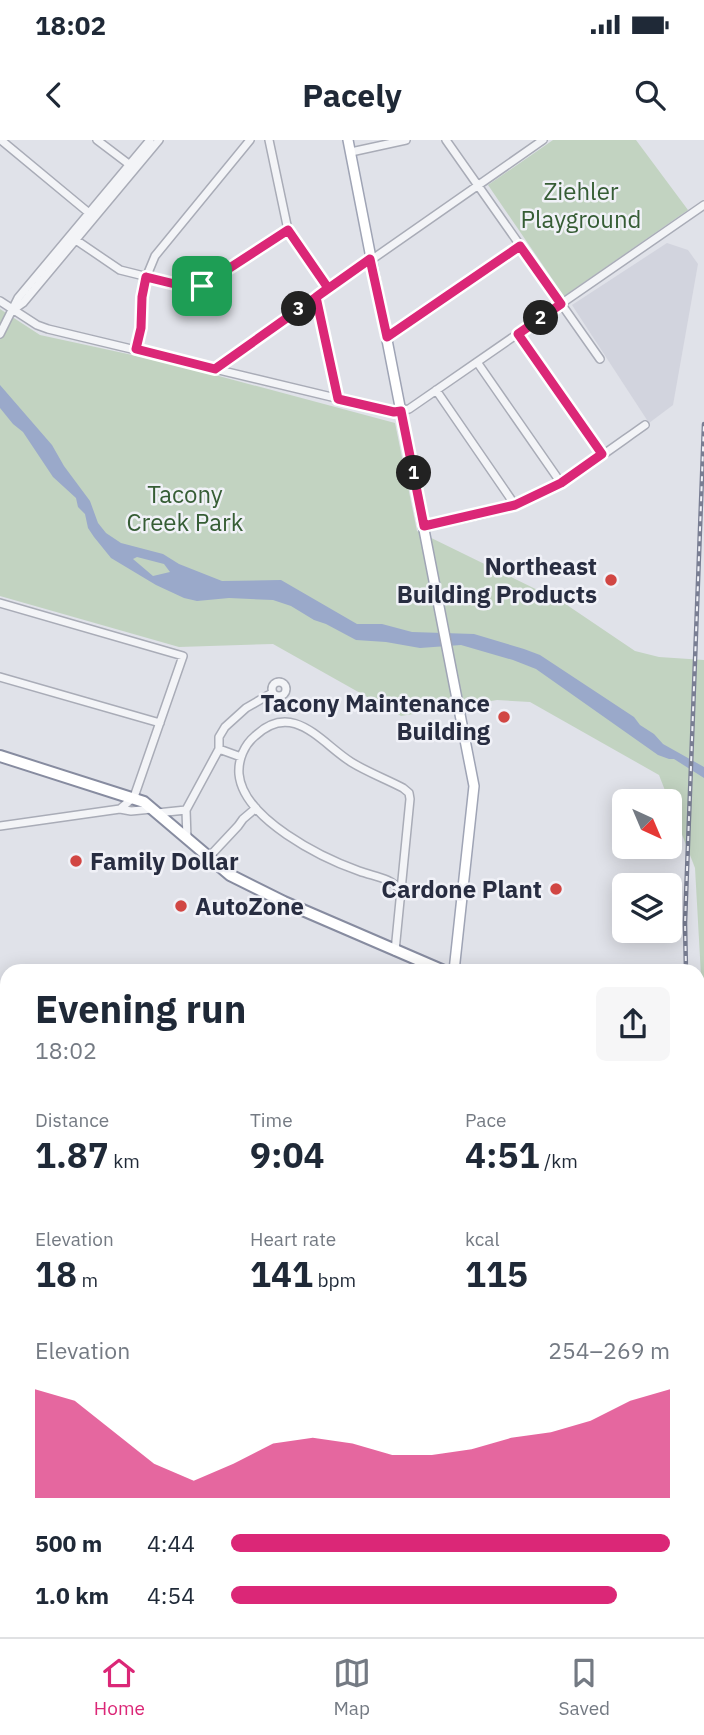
<!DOCTYPE html>
<meta charset="utf-8">
<style>
:root{--surface:#fff;--page:#f6f6f7;--text:#1f2937;--muted:#747a83;--line:#e0e1e3;--accent:#db2777}
body{margin:0;font-family:"IBM Plex Sans",sans-serif;background:var(--page);color:var(--text);height:100vh;display:flex;flex-direction:column;font-size:26px;white-space:nowrap}
*{box-sizing:border-box;margin:0}
p{font-size:23px;color:var(--muted)}
.icon{flex:none;width:38px;height:38px;fill:none;stroke:currentColor;stroke-width:2;stroke-linecap:round;stroke-linejoin:round}
.map{position:relative;flex:1;overflow:hidden}
.panel{position:absolute;left:0px;top:824px;width:705px;height:674px;display:flex;flex-direction:column;background:var(--surface);border-radius:21px 21px 0 0;box-shadow:0 4px 18px #0003}
.panel>*{flex:none}
.needle{width:46px;rotate:136deg}
.buttons{position:absolute;left:612px;top:649px;display:grid;gap:14px}
.buttons a{display:grid;place-items:center;width:70px;height:70px;border-radius:10px;background:var(--surface);box-shadow:0 4px 18px #0003;font-size:35px}
.pin{position:absolute;display:grid;place-items:center;width:60px;height:60px;color:#fff;margin:-30px;border-radius:14px;box-shadow:0 4px 10px #0006}
.km{position:absolute;width:35px;height:35px;margin:-18px;border-radius:50%;background:#222;color:#fff;font-size:19px;line-height:35px;text-align:center}
.round{display:grid;place-items:center;flex:none;width:74px;height:74px;border-radius:10px;background:var(--page)}
.summary{display:flex;align-items:center;justify-content:space-between;height:119px;padding:0 35px}
h1{font-size:38px;font-weight:700;line-height:52px}
.figures{display:grid;grid-template-columns:repeat(3,1fr);gap:10px;height:119px;padding:7px 35px}
.figures div{display:grid;align-content:center}
.figures b{font-size:35px;font-weight:700}
.figures small{font-size:19px;font-weight:400}
.figures p{font-size:19px}
.chart{height:196px;padding:14px 35px}
.chart p{display:flex;justify-content:space-between}
.chart svg{width:100%;height:126px;margin-top:7px;fill:var(--accent);opacity:.7}
ul{padding:0 35px;list-style:none;font-size:23px}
li{display:grid;grid-template-columns:112px 84px 1fr;align-items:center;height:52px}
li i{height:18px;border-radius:9px;background:var(--accent)}
.status{display:flex;justify-content:space-between;align-items:center;height:49px;padding:0 35px;background:var(--surface);direction:ltr}
.status svg{height:19px;fill:currentColor}
header{display:flex;justify-content:space-between;align-items:center;height:91px;padding:0 35px;background:var(--surface);font-size:32px;font-weight:700}
.dock{display:flex;justify-content:space-around;align-items:center;height:98px;border-top:2px solid var(--line);background:var(--surface);font-size:19px;color:var(--muted)}
.dock a{display:grid;justify-items:center;gap:4px}
.dock .active{color:var(--accent)}
.map>svg:first-child{display:block}
.built{fill:#d2d4de}
.green{fill:#c2d3c1}
.water{fill:#9aa9ca;fill-rule:evenodd}
.lines{fill:none;stroke-linecap:round;stroke-linejoin:round}
.minor-casing{stroke:#a9acb7;stroke-width:10}
.major-casing{stroke:#9fa4b5;stroke-width:12}
.highway-casing{stroke:#878ca0;stroke-width:14}
.minor{stroke:#f3f4f7;stroke-width:7}
.major{stroke:#fff;stroke-width:9}
.highway{stroke:#fff;stroke-width:10}
.rail-casing{stroke:#797e93;stroke-width:4.5}
.rail{stroke:#f0f1f7;stroke-width:2;stroke-dasharray:5;stroke-linecap:butt}
.route-casing{stroke:#fff;stroke-width:14}
.route{stroke:#db2777;stroke-width:9}
.poi-dot{fill:#d14643;stroke:#f0f1f7;stroke-width:2.5}
.labels{text-anchor:middle;dominant-baseline:central;stroke-width:5;stroke-linejoin:round;paint-order:stroke}
.park-label{font-size:24px;fill:#365d35;stroke:#f0f1f7}
.poi-label{font-size:24px;font-weight:bold;fill:#282d41;stroke:#f0f1f7;text-anchor:end}
</style>
<div class="status"><b>18:02</b><svg viewBox="0 0 49 12"><path d="M0 12V9h3v3zM5 12V6h3v6zM10 12V3h3v9zM15 12V0h3v12zM26 1h20v11H26zM47 4h2v5h-2z"/></svg></div>
<header><svg class="icon" aria-label="back" viewBox="0 0 24 24"><path d="M15 5l-7 7 7 7"/></svg>Pacely<svg class="icon" aria-label="search" viewBox="0 0 24 24"><circle cx="10" cy="10" r="6"/><path d="M15 15l6 6"/></svg></header>
<div class="map">
<svg width="704" height="1497" viewBox="0 0 704 1497">
<rect width="100%" height="100%" fill="#e0e2e9"/>
<path class="built" d="M667,103L688,110L698,124L673,265L649,283L572,165Z"/>
<path class="green" d="M553,0H636L688,70L564,156L488,45Z
M0,169L40,195L174,224L395,283L417,391L564,463L635,511L659,517L704,520V889L695,728L659,635L530,562L497,560L401,576L273,504L179,507L0,456Z"/>
<path class="water" d="M0,245L52,305L64,326L90,361L98,383L106,393L121,403L163,414L179,424L222,441L281,440L357,484H382L412,492L474,494L524,509L540,515L634,577L640,585L654,594L663,604L704,627V638L674,619H669L658,615L536,529L513,520L461,505L420,508L386,502L356,500L326,484L314,480L291,466L273,460L229,458L197,461L184,458L156,445L111,418L94,397L88,388L85,374L78,367L76,358L53,337L23,292L13,284L0,268ZM137,417L164,424L170,432L153,436L133,419Z"/>
<g class="lines">
<defs>
<path id="minor" d="M1,0L89,73
M97,0L130,25
M269,0L288,90L328,148
M446,0L600,219
M351,12L406,0
M70,96L120,130L192,148L212,142L288,90
M316,157L338,259
M0,161L37,185L48,189L394,272L409,269L704,65
M13,170L23,163L159,0
M0,194L18,158L150,0
M518,194L602,314
M387,196L520,106
M136,209L141,188L143,145L155,116L250,0
M477,222L561,343
M215,229L543,0
M436,250L515,365
M424,386C455,380 489,375 518,364C564,345 605,313 645,285
M0,463L183,516L134,657L120,669L0,686
M0,537L160,583
M272 549a7 7 0 1 1 14 0a7 7 0 1 1-14 0Z
M219,609L241,617
M120,669L131,671L152,669
M186,670L219,609V597L225,587L246,568L272,553
M157,673L186,670L187,699
M208,718L238,686L243,679L256,668
M395,811L410,659L409,653L403,648C386,639 367,632 351,622C321,603 293,560 255,596C244,605 238,620 239,634C243,679 322,718 359,731C375,737 390,737 401,751
M704,1005V1012
M698,1114L704,1113
M0,1134H7
M0,1195L7,1194
M698,1195L704,1194
M0,1240L7,1239
M0,1288L7,1287
M698,1336L704,1335
M0,1337L7,1336
M0,1384L7,1383
M0,1436L7,1435
M0,1487L7,1486
M698,1488L704,1487
M610,1491L611,1497
M685,1491L686,1497
M113,1497V1491
M243,1497L286,1491
M620,1497L671,1491"/>
<path id="major" d="M348,0L474,646L454,831
M392,1497L393,1491"/>
<path id="highway" d="M0,616L144,662L230,735L284,762L444,831
M702,891H704"/>
</defs>
<use href="#minor" class="minor-casing"/>
<use href="#major" class="major-casing"/>
<use href="#highway" class="highway-casing"/>
<use href="#minor" class="minor"/>
<use href="#major" class="major"/>
<use href="#highway" class="highway"/>
<defs>
<path id="rail" d="M686,831L685,783L704,284
M698,887L704,920
M698,928L704,956"/>
</defs>
<use href="#rail" class="rail-casing"/>
<use href="#rail" class="rail"/>
</g>
<g class="lines">
<defs>
<path id="route" d="M202,146L288,90L328,148L316,157L338,259L394,272L401,271L424,386L515,365L561,343L602,314L518,194L561,164L520,106L387,197L370,119L215,229L136,209L141,188L142,157L146,137L183,146H202"/>
</defs>
<use href="#route" class="route-casing"/>
<use href="#route" class="route"/>
</g>
<g class="poi-dot">
<circle cx="611" cy="440" r="7"/>
<circle cx="504" cy="577" r="7"/>
<circle cx="76" cy="721" r="7"/>
<circle cx="556" cy="749" r="7"/>
<circle cx="181" cy="766" r="7"/>
</g>
<g class="labels">
<g class="park-label">
<text x="581" y="51">Ziehler<tspan x="581" dy="28">Playground</tspan></text>
<text x="185" y="354">Tacony<tspan x="185" dy="28">Creek Park</tspan></text>
</g>
<g class="poi-label">
<text x="597" y="426">Northeast<tspan x="597" dy="28">Building Products</tspan></text>
<text x="490" y="563">Tacony Maintenance<tspan x="490" dy="28">Building</tspan></text>
<text x="90" y="721" text-anchor="start">Family Dollar</text>
<text x="542" y="749">Cardone Plant</text>
<text x="195" y="766" text-anchor="start">AutoZone</text>
</g>
</g>
</svg>
<div class="buttons">
<a><svg class="needle" viewBox="-14 -14 28 28"><path d="M0-13l5 13h-10z" fill="#e53935"/><path d="M0 13l5-13h-10z" fill="#747a83"/></svg></a>
<a><svg class="icon" aria-label="layers" viewBox="0 0 24 24"><path d="M12 4l9 5-9 5-9-5zM3 14l9 5 9-5"/></svg></a>
</div>
<div class="pin" style="left:202px;top:146px;background:#1e9e55"><svg class="icon" aria-label="arrive" viewBox="0 0 24 24"><path d="M6 21V4h12l-3 4 3 4H6"/></svg></div>
<b class="km" style="left:414px;top:333px">1</b>
<b class="km" style="left:541px;top:178px">2</b>
<b class="km" style="left:299px;top:169px">3</b>
<section class="panel">
<div class="summary"><div><h1>Evening run</h1><p>18:02</p></div><a class="round"><svg class="icon" aria-label="share" viewBox="0 0 24 24"><path d="M12 15V3M7 8l5-5 5 5M5 13v7h14v-7"/></svg></a></div>
<div class="figures">
<div><p>Distance</p><b>1.87<small> km</small></b></div>
<div><p>Time</p><b>9:04</b></div>
<div><p>Pace</p><b>4:51<small> /km</small></b></div>
</div>
<div class="figures">
<div><p>Elevation</p><b>18<small> m</small></b></div>
<div><p>Heart rate</p><b>141<small> bpm</small></b></div>
<div><p>kcal</p><b>115</b></div>
</div>
<div class="chart"><p><span>Elevation</span>254–269 m</p>
<svg viewBox="0 0 160 44" preserveAspectRatio="none"><path d="M0 44V6L10 10L20 21L30 32L40 38L50 32L60 25L70 23L80 25L90 29L100 29L110 27L120 23L130 21L140 17L150 10L160 6V44z"/></svg>
</div>
<ul>
<li><b>500 m</b>4:44<i style="width:100%"></i></li>
<li><b>1.0 km</b>4:54<i style="width:88%"></i></li>
</ul>
</section>
</div>
<nav class="dock">
<a class="active"><svg class="icon" aria-label="home" viewBox="0 0 24 24"><path d="M3 11l9-7 9 7M6 9v11h12V9"/></svg>Home</a>
<a><svg class="icon" aria-label="map" viewBox="0 0 24 24"><path d="M3 6l6-2 6 2 6-2v14l-6 2-6-2-6 2zM9 4v14M15 6v14"/></svg>Map</a>
<a><svg class="icon" aria-label="saved" viewBox="0 0 24 24"><path d="M7 4h10v16l-5-4-5 4z"/></svg>Saved</a>
</nav>
